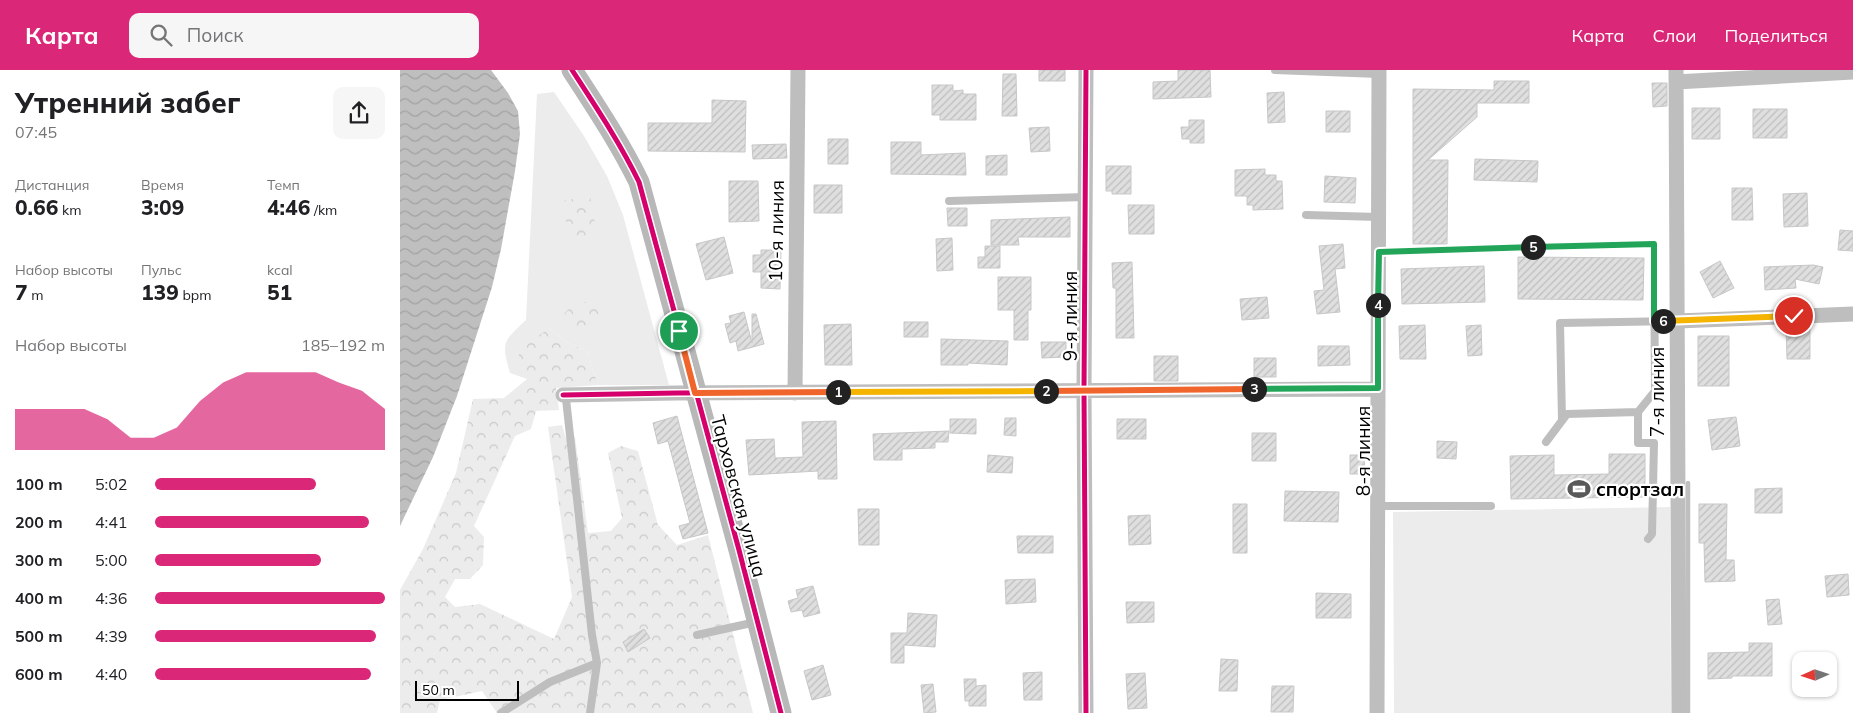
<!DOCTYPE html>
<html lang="ru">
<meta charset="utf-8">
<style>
:root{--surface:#fff;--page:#f6f6f6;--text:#202124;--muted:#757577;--accent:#db2777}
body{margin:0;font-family:Mulish,sans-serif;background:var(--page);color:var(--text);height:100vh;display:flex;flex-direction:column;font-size:19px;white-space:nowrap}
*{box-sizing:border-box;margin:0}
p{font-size:16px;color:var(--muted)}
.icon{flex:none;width:28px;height:28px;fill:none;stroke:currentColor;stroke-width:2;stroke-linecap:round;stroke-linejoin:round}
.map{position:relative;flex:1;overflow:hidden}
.drawer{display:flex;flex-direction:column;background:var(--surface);width:400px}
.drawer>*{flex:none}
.needle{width:32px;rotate:267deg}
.controls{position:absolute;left:1392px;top:582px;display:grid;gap:10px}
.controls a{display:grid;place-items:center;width:45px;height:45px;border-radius:10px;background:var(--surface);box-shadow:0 1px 4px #0004;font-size:25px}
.scale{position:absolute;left:15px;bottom:12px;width:104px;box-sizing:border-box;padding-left:5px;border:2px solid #000;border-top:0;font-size:14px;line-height:18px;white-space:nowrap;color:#000;-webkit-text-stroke:4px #fff;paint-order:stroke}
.pin{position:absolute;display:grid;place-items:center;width:42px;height:42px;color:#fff;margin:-21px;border:2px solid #fff;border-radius:50%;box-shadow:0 1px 5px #0007}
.km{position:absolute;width:25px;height:25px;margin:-12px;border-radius:50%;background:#222;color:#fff;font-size:14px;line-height:25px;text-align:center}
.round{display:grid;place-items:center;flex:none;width:52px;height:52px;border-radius:10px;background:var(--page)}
.summary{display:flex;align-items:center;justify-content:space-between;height:85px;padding:0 15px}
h1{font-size:28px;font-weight:800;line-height:38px}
.stats{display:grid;grid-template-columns:repeat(3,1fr);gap:8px;height:85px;padding:5px 15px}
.stats div{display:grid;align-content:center}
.stats b{font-size:21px;font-weight:800}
.stats small{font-size:14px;font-weight:400}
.stats p{font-size:14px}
.chart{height:140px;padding:10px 15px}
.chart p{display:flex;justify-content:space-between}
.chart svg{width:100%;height:90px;margin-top:5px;fill:var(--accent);opacity:.7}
ul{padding:0 15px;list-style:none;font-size:16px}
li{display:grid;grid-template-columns:80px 60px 1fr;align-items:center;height:38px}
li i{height:12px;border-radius:6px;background:var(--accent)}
header{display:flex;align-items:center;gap:30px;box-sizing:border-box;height:70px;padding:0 25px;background:var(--accent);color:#fff}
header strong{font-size:24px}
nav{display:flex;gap:28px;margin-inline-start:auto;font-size:18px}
.search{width:350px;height:45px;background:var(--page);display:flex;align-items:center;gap:12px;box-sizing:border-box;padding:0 18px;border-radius:10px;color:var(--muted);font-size:19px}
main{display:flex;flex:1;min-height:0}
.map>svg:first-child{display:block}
.grass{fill:#ececec}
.forest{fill:url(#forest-crowns)}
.water{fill:url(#water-waves)}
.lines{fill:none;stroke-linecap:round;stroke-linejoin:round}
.stream{stroke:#bfbfbf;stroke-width:4.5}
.building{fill:url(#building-hatch);stroke:#c7c7c7}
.lane{stroke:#bebebe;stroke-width:8}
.street{stroke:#bebebe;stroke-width:15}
.secondary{stroke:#b8b8b8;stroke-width:21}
.cycleway-casing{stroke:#fff;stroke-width:8}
.cycleway{stroke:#d6006c;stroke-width:5}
.split-1-casing{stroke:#fff;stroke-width:10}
.split-2-casing{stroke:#fff;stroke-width:10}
.split-3-casing{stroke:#fff;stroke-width:10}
.split-4-casing{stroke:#fff;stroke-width:10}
.split-5-casing{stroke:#fff;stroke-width:10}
.split-6-casing{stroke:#fff;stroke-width:10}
.split-7-casing{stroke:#fff;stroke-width:10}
.split-1{stroke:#f0652b;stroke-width:6}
.split-2{stroke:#f5b400;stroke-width:6}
.split-3{stroke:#f0652b;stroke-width:6}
.split-4{stroke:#22a559;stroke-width:6}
.split-5{stroke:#22a559;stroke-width:6}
.split-6{stroke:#22a559;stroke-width:6}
.split-7{stroke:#f5b400;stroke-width:6}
.labels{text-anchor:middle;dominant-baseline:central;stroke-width:4.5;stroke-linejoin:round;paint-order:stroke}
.street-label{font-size:19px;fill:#000;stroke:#fff}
.poi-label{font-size:19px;font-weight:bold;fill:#000;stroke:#fff;text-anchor:start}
</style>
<header>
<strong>Карта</strong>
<div class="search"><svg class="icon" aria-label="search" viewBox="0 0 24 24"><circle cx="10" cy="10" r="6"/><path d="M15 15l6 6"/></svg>Поиск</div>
<nav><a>Карта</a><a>Слои</a><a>Поделиться</a></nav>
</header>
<main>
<section class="drawer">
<div class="summary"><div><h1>Утренний забег</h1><p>07:45</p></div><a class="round"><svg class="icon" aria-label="share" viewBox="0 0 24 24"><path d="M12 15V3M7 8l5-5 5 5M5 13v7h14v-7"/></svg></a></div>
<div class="stats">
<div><p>Дистанция</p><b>0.66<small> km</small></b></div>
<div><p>Время</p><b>3:09</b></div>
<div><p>Темп</p><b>4:46<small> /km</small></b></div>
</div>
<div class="stats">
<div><p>Набор высоты</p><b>7<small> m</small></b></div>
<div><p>Пульс</p><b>139<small> bpm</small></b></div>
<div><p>kcal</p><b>51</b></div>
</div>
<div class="chart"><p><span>Набор высоты</span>185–192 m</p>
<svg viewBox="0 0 160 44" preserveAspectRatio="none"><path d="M0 44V24L10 24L20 24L30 24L40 29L50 38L60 38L70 33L80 20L90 11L100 6L110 6L120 6L130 6L140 11L150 15L160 24V44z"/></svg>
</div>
<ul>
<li><b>100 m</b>5:02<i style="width:70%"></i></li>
<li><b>200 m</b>4:41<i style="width:93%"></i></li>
<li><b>300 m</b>5:00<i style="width:72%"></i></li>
<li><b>400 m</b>4:36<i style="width:100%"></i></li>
<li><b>500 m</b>4:39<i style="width:96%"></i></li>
<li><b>600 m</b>4:40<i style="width:94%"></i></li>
</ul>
</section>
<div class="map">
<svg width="1453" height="643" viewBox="0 0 1453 643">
<defs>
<pattern id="forest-crowns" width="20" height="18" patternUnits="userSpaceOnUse" patternTransform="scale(1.25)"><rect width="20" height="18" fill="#ececec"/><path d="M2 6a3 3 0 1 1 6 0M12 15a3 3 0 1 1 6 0" fill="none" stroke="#c9c9c9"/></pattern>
<pattern id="water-waves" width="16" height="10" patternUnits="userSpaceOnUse" patternTransform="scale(1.25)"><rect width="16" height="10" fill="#bfbfbf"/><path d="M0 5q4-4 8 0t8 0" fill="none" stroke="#a2a2a2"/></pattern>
<pattern id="building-hatch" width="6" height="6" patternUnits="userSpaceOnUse" patternTransform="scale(1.25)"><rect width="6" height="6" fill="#dfdfdf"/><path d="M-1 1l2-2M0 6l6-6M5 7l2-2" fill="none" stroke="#bebebe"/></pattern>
</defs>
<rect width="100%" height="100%" fill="#fff"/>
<path class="grass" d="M154,22L184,66L207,106L223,145L269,315H198L187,281L166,272L150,258L127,309L110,303C101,271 103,272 126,250L137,24Z
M1270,437L1271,643H994L993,442Z"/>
<path class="forest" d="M190,126L197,164L169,169L162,131Z
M189,231L198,237L201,254L185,265L164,257L163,245L172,235Z
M150,258L166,272L187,281L198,315L156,318L159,340L136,341L131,359L115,366L74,456L84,467L83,495L70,509H55L45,527L55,537L80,534L154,569L172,527L148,357L162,355L166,368L175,367L188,463L211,461L222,448L208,383L221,376L238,381L258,455L277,475L308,465L353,643H97L82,621L40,630L37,643H0V520L23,479L56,403L73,329L104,328L127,309L118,298L119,284L125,275Z"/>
<path class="water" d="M0,0H91L108,23L118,41L120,64L115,101L101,179L92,217L57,326L33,387L0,456Z"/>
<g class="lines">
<path class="stream" d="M1288,413V643"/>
</g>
<path class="building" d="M639,0H665V11H639Z
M778,0H810L811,27L753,29V12L778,11Z
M603,4H616L617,46H602Z
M1094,11H1129V33H1077V47L1028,90H1048L1047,174H1013V19L1094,20Z
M1252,13H1267V36L1253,37Z
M532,15H553V21L563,20V24H576V50H540V45H532Z
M884,22L885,52L868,53L867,23Z
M312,30L346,31L345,82L248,81V53H312Z
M1292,38H1320V69H1292Z
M1353,39H1387V68H1353Z
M926,41H950V62H926Z
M789,50H804V73H790V69H782L781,57H789Z
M649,57L650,81L631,82L629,58Z
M428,69H448V94H428Z
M491,72H521V85L565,83L566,105L491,104Z
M386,74L387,88L353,89L352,75Z
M607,85V105H586V86Z
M1075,89L1138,91L1137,112L1074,110Z
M706,96H731V124H712V121H706Z
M865,99V105H876V111H882L883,139L853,140V135H847V126H835V100Z
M925,106L956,108L955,133L924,132Z
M329,111H358L359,151L329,152Z
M414,115H442V143H414Z
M1332,118H1352L1353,150H1332Z
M1407,123L1408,156L1384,157L1383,124Z
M728,135H754V164H729Z
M547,138H567V156H548Z
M670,147V167H618L619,175H591V150Z
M1440,160L1453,161V181L1438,180Z
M324,167L333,203L306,210L296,174Z
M552,168L553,200L537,201L536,169Z
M943,174L945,198L935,199L940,242L917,244L914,221L924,220L919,176Z
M585,176H600V198H578V187H585Z
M361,180H381L380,219L361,218V202H353V185H361Z
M1118,187L1244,188L1243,230L1118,229Z
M1320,191L1334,218L1313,228L1300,202Z
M732,192L734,268H716V218H713L712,193Z
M1413,195L1423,197L1419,214L1395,209L1396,218L1365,220L1364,197Z
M1084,196L1085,232L1002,234L1001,199Z
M598,207H631V240H628V270H614V240H598Z
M867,227L869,248L842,250L840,229Z
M344,242L352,273V244H356L364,274L338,281L336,271L330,273L325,254L331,253L329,246Z
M504,252H528V267H504Z
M451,254L452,295H425L424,255Z
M1025,255L1026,289H1000L999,256Z
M1081,255L1082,285L1068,286L1066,256Z
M1410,255V289H1387L1386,256Z
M1298,266H1329V316H1298Z
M541,269L608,271L607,295L568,293V295H541Z
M641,272H666V287L642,288Z
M918,276H949L950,295L918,296Z
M754,286H778V311H754Z
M854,288H876V307H854Z
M277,346L308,463L283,469L279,456L290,453L268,371L258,374L253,353Z
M1336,347L1340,376L1312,380L1308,350Z
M605,348H616V366L604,365Z
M550,349H576V364L550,363Z
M717,349H746V369H717Z
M436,351L437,409H418V401L349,405L346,370L374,369L375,388L403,387L402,352Z
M549,361L548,372H535V378L502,379V390H474L473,364Z
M852,363H876V391H852Z
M1037,371L1057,372L1056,389L1037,388Z
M1209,384H1245V427L1111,429L1110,386L1154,385V405L1209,404Z
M588,385L613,387L612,403L587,402Z
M950,385H964L965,404H950Z
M1382,418V443H1355V419Z
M885,421L939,422L938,452L884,451Z
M833,434H847V483H833Z
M1299,434H1327L1326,490H1334L1335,511L1305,512L1304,473H1299Z
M458,439H479V475H459Z
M750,445L751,474L729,475L728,446Z
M617,466H653V483H618Z
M1448,504L1449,525L1427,527L1425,506Z
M635,509L636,532L606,534L605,510Z
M413,516L420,543L404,547L402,540L391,542L388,531L398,528L396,520Z
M916,523L951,524V548H916Z
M1379,529L1382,554L1368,555L1366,530Z
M726,532H754V552L727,553Z
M508,543L537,545L535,577L504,575V593H491V563H507Z
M244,559L250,568L228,582L223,572Z
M1349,573H1372V606H1332V608L1308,609V583L1349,582Z
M821,589L838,590L837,621H819Z
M423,595L431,625L412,630L404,601Z
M642,602V630H624L623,603Z
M745,603L747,638L728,639L726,604Z
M564,609H576V616L586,615V636H569V631H565Z
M533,614L536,642L524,643L521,615Z
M872,616H894L893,642H871Z"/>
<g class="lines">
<path class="lane" d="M875,0L979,4
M549,131L686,127
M906,145L979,147
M979,182L1254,174L1255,321L1238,342
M163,325L166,329L192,565L197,593L190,643
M1162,350L1160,253L1277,251
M1146,372L1167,344L1238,342V373H1254L1252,464L1248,469
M978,436H1091
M297,565L356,552
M101,643L150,612L197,593"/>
<path class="street" d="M1276,0L1279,643
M1276,12L1453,2
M1277,251L1453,244
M395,323L398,0
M163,325L276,323L978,319
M686,643L684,321L686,0
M977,643L979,0"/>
<path class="secondary" d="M172,0C196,37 220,73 239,112L339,480L381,643"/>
<defs>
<path id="cycleway" d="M172,0C196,37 220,73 239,112L339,480L381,643
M163,325L276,323L978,319
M686,643L684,321L686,0"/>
</defs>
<use href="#cycleway" class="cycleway-casing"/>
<use href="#cycleway" class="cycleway"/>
</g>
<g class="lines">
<defs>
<path id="split-1" d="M279,261L295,323L438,322"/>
<path id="split-2" d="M438,322L646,321"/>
<path id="split-3" d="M646,321L854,319"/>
<path id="split-4" d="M854,319L978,318V235"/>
<path id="split-5" d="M978,235L979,182L1133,177"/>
<path id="split-6" d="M1133,177L1254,174V251H1263"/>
<path id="split-7" d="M1263,251L1394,246"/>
</defs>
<use href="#split-1" class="split-1-casing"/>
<use href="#split-2" class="split-2-casing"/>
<use href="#split-3" class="split-3-casing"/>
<use href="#split-4" class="split-4-casing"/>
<use href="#split-5" class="split-5-casing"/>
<use href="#split-6" class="split-6-casing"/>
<use href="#split-7" class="split-7-casing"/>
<use href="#split-1" class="split-1"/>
<use href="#split-2" class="split-2"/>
<use href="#split-3" class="split-3"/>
<use href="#split-4" class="split-4"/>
<use href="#split-5" class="split-5"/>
<use href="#split-6" class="split-6"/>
<use href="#split-7" class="split-7"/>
</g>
<defs>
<symbol id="stadium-bare" viewBox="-9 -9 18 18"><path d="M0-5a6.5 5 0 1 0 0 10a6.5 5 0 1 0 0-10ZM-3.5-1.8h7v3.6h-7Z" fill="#595959" stroke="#fff" stroke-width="2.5" paint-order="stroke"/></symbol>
</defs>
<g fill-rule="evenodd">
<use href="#stadium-bare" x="1163" y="403" width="32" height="32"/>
</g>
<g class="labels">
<g class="street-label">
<text transform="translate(376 161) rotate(-89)">10-я линия</text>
<text transform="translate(670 246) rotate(-90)">9-я линия</text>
<text transform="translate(1257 322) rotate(-90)">7-я линия</text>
<text transform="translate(963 381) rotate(-90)">8-я линия</text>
<text transform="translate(339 426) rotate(75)">Тарховская улица</text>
</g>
<g class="poi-label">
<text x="1196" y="419">спортзал</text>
</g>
</g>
</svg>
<div class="controls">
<a><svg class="needle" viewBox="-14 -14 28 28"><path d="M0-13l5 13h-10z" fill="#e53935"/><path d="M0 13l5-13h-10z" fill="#757577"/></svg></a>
</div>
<div class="scale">50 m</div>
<div class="pin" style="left:279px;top:261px;background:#1e9e55"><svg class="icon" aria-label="arrive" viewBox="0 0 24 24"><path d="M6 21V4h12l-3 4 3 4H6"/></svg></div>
<div class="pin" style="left:1394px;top:246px;background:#d93025"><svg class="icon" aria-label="check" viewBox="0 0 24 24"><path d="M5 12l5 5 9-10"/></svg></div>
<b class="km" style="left:438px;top:322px">1</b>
<b class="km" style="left:646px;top:321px">2</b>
<b class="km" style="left:854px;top:319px">3</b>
<b class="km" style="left:978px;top:235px">4</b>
<b class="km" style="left:1133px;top:177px">5</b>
<b class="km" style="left:1263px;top:251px">6</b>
</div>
</main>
